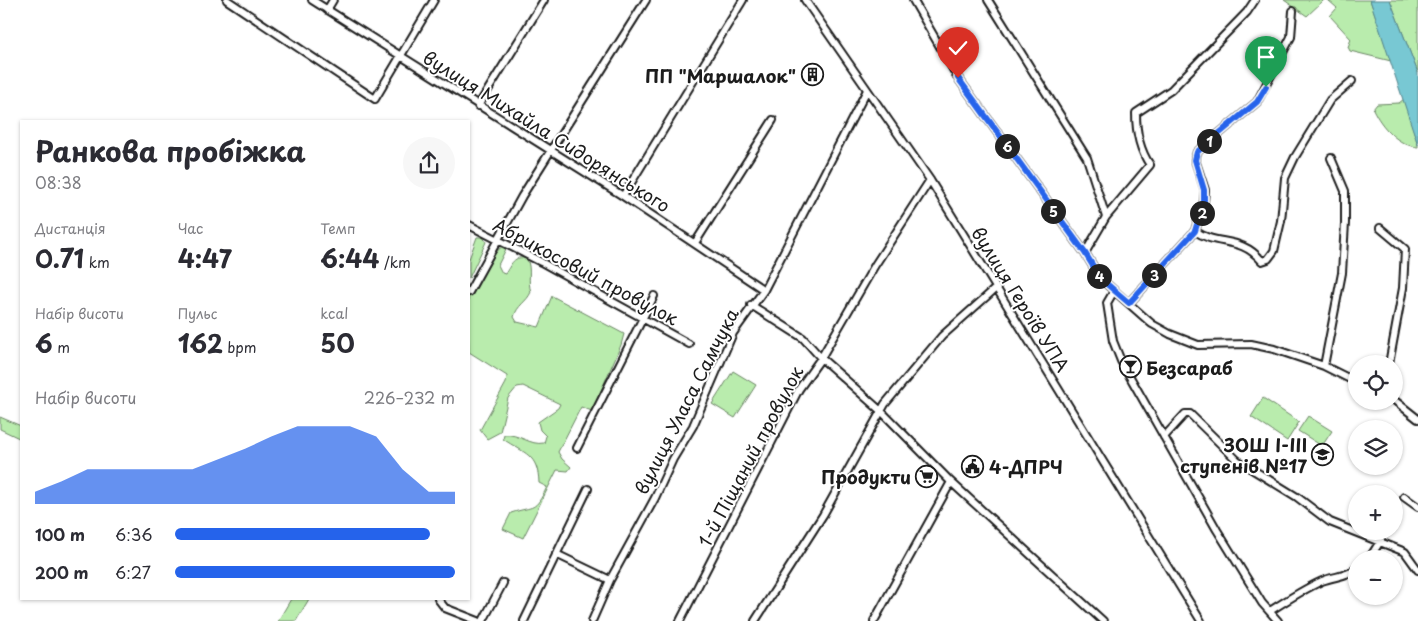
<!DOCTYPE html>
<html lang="uk">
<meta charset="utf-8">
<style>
:root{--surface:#fff;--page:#f7f7f7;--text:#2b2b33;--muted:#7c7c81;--accent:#2563eb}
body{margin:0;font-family:"Playpen Sans",sans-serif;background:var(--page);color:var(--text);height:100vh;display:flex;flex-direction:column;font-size:19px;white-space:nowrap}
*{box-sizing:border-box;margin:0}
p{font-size:16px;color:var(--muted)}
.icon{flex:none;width:28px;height:28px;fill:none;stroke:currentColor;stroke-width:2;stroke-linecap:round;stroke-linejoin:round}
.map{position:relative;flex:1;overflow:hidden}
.panel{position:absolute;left:20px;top:120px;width:450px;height:480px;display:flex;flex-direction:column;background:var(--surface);border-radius:0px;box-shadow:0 1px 4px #0004}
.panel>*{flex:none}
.tools{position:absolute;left:1348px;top:355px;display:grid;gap:10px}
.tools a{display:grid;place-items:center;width:55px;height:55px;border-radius:50%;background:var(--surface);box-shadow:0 1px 4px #0004;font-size:25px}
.pin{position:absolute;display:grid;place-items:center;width:42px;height:42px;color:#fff;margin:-51px -21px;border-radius:50% 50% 50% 0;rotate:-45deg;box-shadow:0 0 5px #0007}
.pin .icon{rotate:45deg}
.km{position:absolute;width:25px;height:25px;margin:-12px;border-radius:50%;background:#222;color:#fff;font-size:14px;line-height:25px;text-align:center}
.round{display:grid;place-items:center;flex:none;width:52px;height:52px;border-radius:26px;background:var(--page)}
.headline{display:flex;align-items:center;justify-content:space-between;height:85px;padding:0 15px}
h1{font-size:28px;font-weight:700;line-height:38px}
.metrics{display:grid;grid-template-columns:repeat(3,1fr);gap:8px;height:85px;padding:5px 15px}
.metrics div{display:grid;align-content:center}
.metrics b{font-size:25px;font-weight:700}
.metrics small{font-size:14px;font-weight:400}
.metrics p{font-size:14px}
.chart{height:140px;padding:10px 15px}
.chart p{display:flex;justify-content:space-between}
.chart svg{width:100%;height:90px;margin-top:5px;fill:var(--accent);opacity:.7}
ul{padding:0 15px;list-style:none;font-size:16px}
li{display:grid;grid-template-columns:80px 60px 1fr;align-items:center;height:38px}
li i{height:12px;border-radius:6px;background:var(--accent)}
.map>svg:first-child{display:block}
.green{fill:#b9ecad;stroke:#6a8464}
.water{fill:#78c8d3;stroke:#53838a}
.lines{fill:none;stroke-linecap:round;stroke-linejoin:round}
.minor-casing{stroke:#1c1c1c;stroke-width:10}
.minor{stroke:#fff;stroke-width:6}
.route-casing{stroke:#fff;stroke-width:10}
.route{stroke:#2563eb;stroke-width:6}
.labels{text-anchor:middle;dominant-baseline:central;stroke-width:4;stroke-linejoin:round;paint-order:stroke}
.poi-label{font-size:18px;font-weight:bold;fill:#1c1c1c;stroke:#fff;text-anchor:end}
.street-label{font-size:18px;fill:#1c1c1c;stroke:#fff}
</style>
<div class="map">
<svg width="1418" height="621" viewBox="0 0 1418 621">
<rect width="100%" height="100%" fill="#fff"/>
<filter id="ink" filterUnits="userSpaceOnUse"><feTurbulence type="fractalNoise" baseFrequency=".02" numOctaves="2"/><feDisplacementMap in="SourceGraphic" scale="10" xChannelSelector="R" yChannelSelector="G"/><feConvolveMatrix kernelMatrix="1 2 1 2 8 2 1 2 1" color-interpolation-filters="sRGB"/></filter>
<g filter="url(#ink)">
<path class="green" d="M1284,0H1324L1307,16Z
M1328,0H1370L1391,61L1350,51L1348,47L1351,39L1330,16L1337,8Z
M1390,0H1418V73Z
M1404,99L1418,145V147C1398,146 1381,126 1373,109L1377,104L1399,103Z
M477,237H483L486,242L469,278V259Z
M504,245L507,247L498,265L502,273L505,274C511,265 514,254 527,259C532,270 527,280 531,292C527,302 517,305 514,317L517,322L539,327L552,296L624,334L621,345L592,411L581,407L558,452L562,459L571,467L568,471L557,470L523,538L503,529L511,513C535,505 534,513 547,487L539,483C538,454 525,454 503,439L504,435C519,433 530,446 544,443L546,436L540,430L538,422L558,408L560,404L523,386L517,387L508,398L500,432L487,439L480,430L506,383L507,376L469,352C469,338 466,308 469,296C472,286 496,249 504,245Z
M733,371L756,385L735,418L712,404Z
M1263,398L1299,422L1287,441L1251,417Z
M1308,416L1332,431L1322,446L1298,431Z
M0,417L21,426V439L0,429Z
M291,599H309L296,621H278Z"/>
<path class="water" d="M1370,0H1390L1418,73V145Z"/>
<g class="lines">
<defs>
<path id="minor" d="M227,0L375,99L434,0
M312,0L623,196L764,290
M805,0L930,180L1201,621
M913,0L958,78L1085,253L1101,279L1152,324L1170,334L1198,345L1251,344L1274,349L1324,366L1356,382
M988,0L1087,158L1106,217
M327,10L333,0
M478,106L544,0
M623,196L743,0
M469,225L541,262L689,344
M1380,228L1405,249L1403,288L1389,364
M1195,231C1218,247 1240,235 1262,261L1268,259L1274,251L1281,221L1285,178L1295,157L1330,100L1352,81
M695,243L773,120
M1085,253L1106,217L1150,165C1139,149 1136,132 1136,113L1171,90L1247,12L1255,0
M1114,291L1107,303L1113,341L1121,361L1217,530L1262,603L1278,621
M469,292L522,196L646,0
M1129,303L1195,231L1204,201L1205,190L1195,160L1197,152L1257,102L1291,37L1293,11
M751,305L803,338L821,358L882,412L951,482L1103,621
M1324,366L1342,273L1345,223V191L1331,158
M1394,400L1418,419
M1164,437L1185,414H1190L1237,460L1297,497L1330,522L1405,552L1418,570
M577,448L654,296
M1404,497L1418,507
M556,554L610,580
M1369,559L1381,540
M438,599L445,608L478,621
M1270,611C1287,600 1304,589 1322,581C1334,576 1346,577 1356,569
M483,621L503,583
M524,621L588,489
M592,621L610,580L655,498L673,459L693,426L733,333L764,290L867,90
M680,621L799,389L821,358L875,265L930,180
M755,621L823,515L885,404L942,336L996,288
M874,621L951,482"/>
</defs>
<use href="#minor" class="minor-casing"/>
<use href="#minor" class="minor"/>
</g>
</g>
<g class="lines" filter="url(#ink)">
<defs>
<path id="route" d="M958,78L1085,253L1101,279L1129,303L1195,231L1204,201V190L1195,160L1197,152L1257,102L1266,87"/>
</defs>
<use href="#route" class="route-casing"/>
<use href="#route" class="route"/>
</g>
<defs>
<symbol id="building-ring" viewBox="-11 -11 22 22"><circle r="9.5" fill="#fff" stroke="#1c1c1c" stroke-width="1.5"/><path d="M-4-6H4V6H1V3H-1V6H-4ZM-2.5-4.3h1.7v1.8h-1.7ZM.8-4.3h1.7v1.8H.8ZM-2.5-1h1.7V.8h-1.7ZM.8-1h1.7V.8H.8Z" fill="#1c1c1c"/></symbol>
<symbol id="bar-ring" viewBox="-11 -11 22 22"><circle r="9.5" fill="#fff" stroke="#1c1c1c" stroke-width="1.5"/><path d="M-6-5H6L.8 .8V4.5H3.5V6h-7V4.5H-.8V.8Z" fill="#1c1c1c"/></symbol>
<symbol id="school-ring" viewBox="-11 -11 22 22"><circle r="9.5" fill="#fff" stroke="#1c1c1c" stroke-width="1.5"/><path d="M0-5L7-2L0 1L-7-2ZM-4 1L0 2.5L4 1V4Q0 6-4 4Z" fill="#1c1c1c"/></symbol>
<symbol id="civic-ring" viewBox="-11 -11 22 22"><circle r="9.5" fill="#fff" stroke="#1c1c1c" stroke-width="1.5"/><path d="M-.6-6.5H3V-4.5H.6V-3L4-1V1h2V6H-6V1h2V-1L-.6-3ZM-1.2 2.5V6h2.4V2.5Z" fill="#1c1c1c"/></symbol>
<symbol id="supermarket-ring" viewBox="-11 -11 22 22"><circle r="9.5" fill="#fff" stroke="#1c1c1c" stroke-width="1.5"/><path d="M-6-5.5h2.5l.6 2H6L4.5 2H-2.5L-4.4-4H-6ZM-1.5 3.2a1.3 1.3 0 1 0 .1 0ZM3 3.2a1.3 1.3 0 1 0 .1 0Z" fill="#1c1c1c"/></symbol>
</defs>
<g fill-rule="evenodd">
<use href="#building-ring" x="800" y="62" width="25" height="25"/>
<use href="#bar-ring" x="1118" y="354" width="25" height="25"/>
<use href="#school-ring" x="1310" y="442" width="25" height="25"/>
<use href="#civic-ring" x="960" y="454" width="25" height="25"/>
<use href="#supermarket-ring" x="914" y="464" width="25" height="25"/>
</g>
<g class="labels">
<g class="poi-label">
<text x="796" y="75">ПП "Маршалок"</text>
<text x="1146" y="367" text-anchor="start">Безсараб</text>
<text x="1307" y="444">ЗОШ І-ІІІ<tspan x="1307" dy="21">ступенів №17</tspan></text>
<text x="989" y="466" text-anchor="start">4-ДПРЧ</text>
<text x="911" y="476">Продукти</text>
</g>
<g class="street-label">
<text transform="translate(547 131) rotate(32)">вулиця Михайла Сидорянського</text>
<text transform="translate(586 271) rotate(28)">Абрикосовий провулок</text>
<text transform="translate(1021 299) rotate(58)">вулиця Героїв УПА</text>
<text transform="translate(686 401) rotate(-63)">вулиця Уласа Самчука</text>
<text transform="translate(750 456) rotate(-62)">1-й Піщаний провулок</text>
</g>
</g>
</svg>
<div class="tools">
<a><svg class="icon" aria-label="locate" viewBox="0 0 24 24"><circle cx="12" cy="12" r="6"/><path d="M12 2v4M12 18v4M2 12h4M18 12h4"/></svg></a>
<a><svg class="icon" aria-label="layers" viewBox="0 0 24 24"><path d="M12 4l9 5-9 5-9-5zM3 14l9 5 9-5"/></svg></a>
<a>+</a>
<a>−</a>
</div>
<div class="pin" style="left:1266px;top:87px;background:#1e9e55"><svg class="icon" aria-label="arrive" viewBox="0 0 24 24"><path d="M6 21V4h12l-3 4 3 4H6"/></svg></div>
<div class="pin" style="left:958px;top:78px;background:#d93025"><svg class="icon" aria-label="check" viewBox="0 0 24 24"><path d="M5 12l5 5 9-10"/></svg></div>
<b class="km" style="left:1209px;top:141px">1</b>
<b class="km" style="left:1202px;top:213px">2</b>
<b class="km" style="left:1154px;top:275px">3</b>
<b class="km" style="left:1099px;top:276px">4</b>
<b class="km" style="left:1053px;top:211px">5</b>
<b class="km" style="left:1007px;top:146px">6</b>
<section class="panel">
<div class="headline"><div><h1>Ранкова пробіжка</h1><p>08:38</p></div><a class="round"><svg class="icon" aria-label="share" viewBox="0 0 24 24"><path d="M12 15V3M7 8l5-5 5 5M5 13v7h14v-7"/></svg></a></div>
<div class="metrics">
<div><p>Дистанція</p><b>0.71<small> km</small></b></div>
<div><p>Час</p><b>4:47</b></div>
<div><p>Темп</p><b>6:44<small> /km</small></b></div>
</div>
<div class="metrics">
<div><p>Набір висоти</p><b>6<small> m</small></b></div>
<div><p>Пульс</p><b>162<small> bpm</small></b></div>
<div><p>kcal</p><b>50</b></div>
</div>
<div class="chart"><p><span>Набір висоти</span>226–232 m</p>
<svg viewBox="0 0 160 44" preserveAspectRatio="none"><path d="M0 44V38L10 33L20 27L30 27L40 27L50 27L60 27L70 22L80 17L90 11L100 6L110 6L120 6L130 11L140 27L150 38L160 38V44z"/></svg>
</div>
<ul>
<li><b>100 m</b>6:36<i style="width:91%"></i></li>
<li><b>200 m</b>6:27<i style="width:100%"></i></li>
</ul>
</section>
</div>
